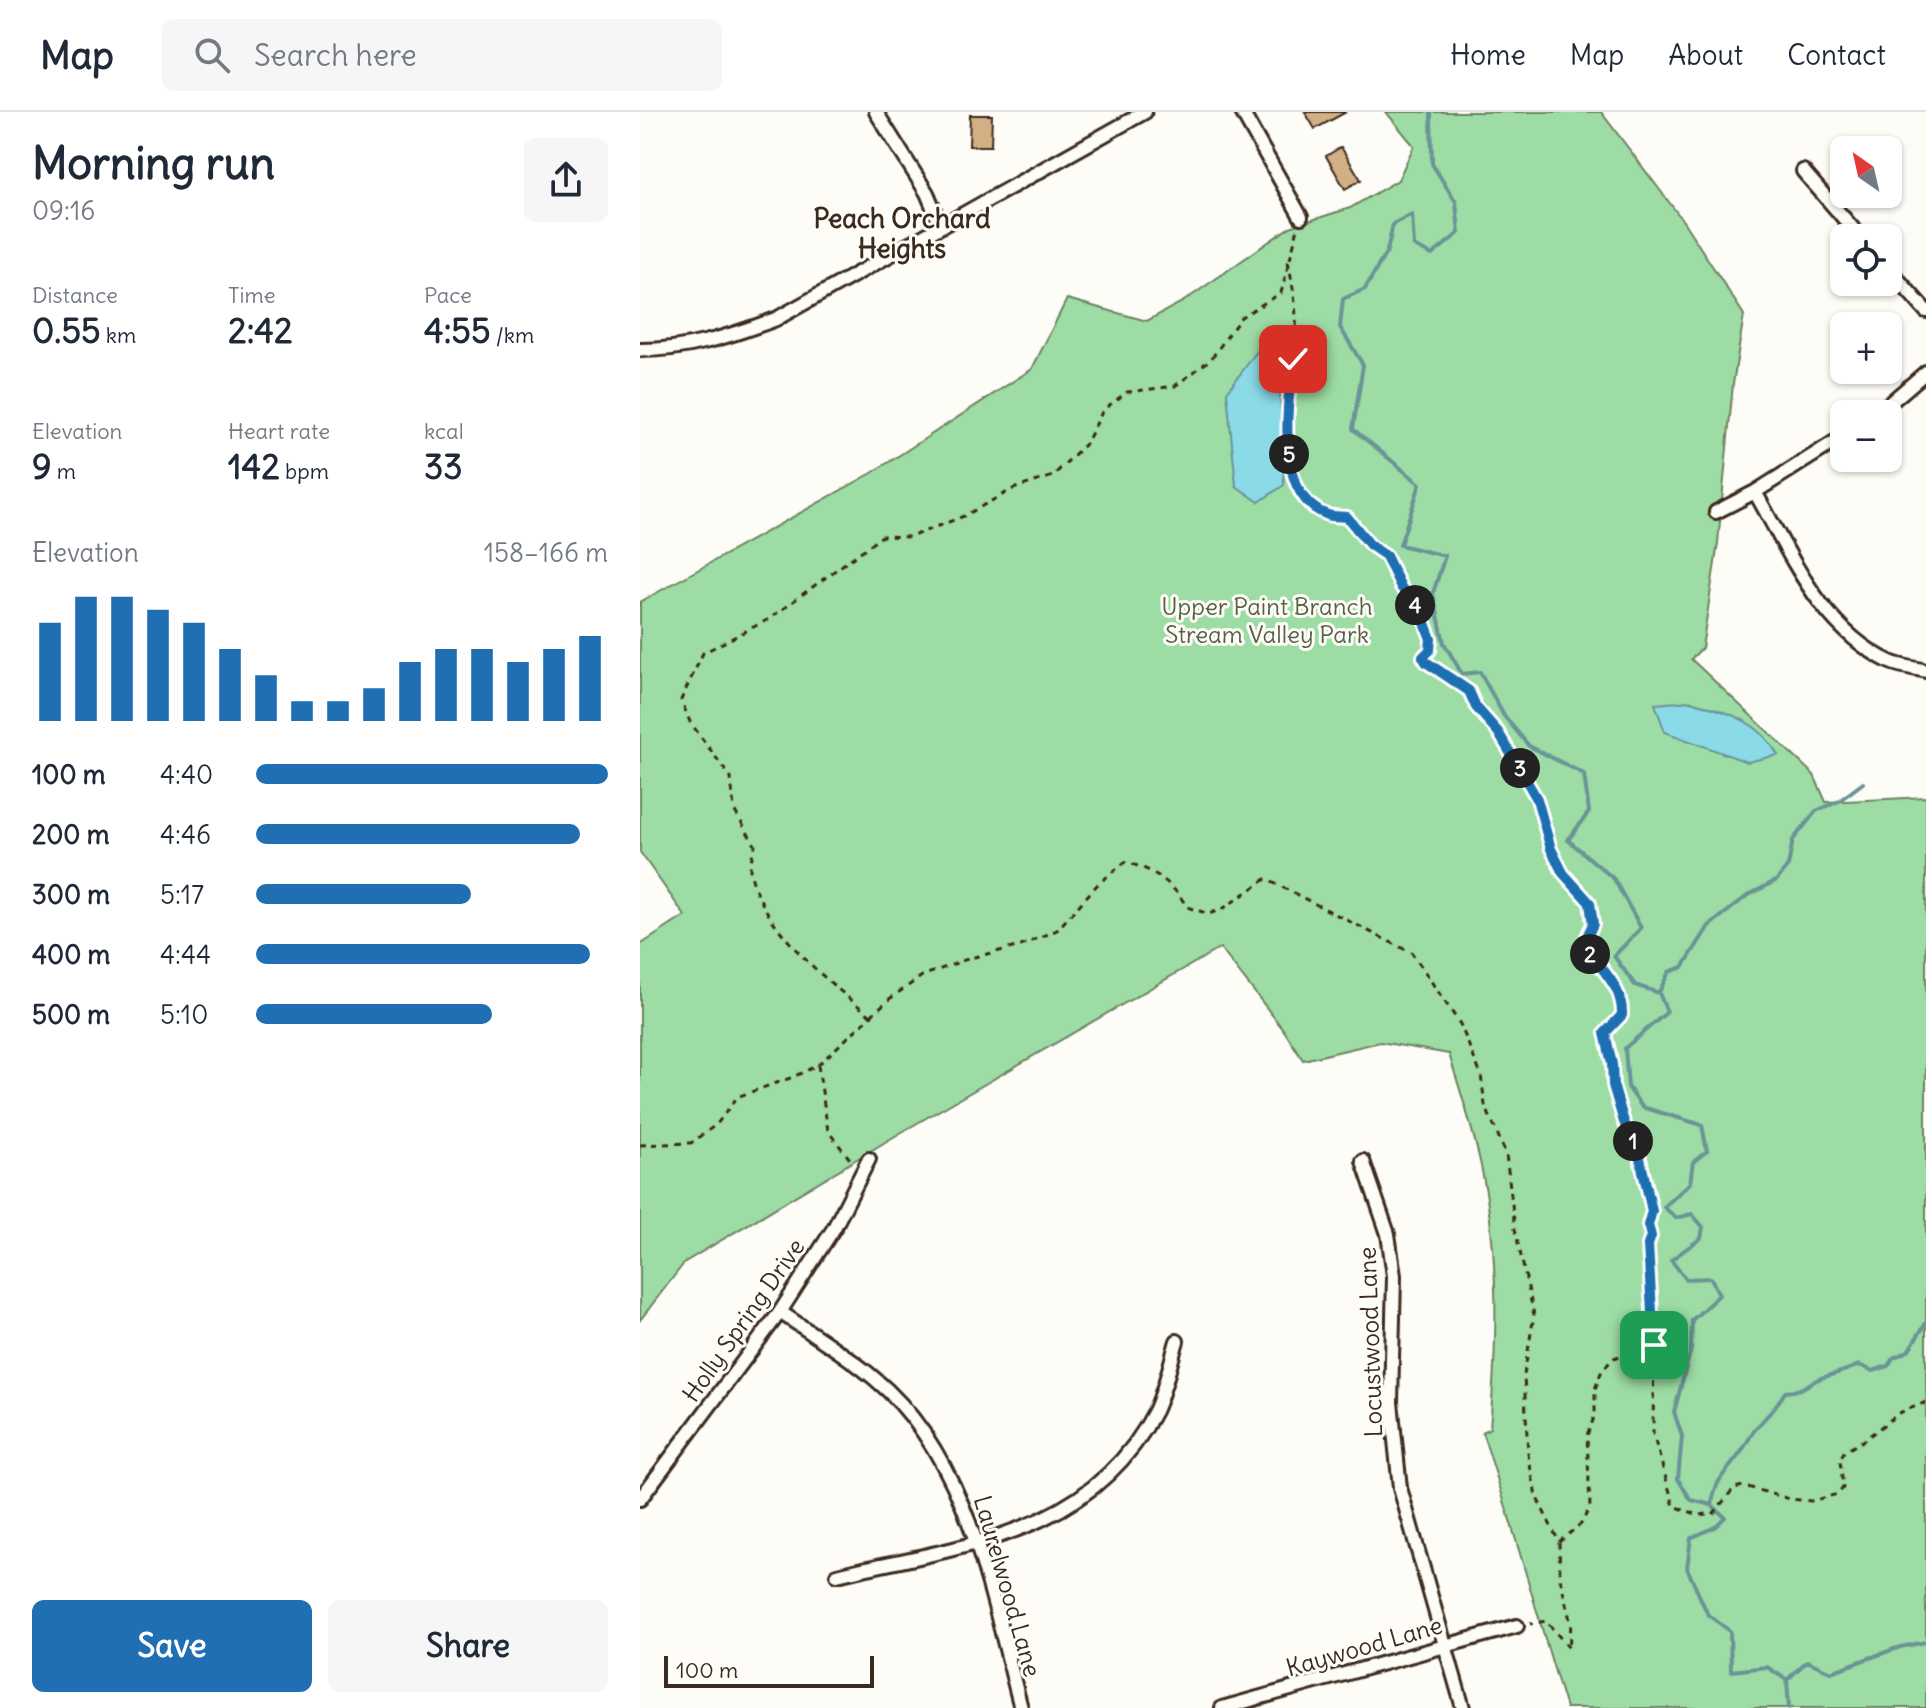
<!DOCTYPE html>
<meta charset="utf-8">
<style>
:root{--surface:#fff;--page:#f6f6f7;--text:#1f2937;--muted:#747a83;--line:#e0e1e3;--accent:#1f6fb2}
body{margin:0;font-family:Delius,sans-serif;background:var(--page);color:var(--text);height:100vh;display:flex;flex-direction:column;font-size:30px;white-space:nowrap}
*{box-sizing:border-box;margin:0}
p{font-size:26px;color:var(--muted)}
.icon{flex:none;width:44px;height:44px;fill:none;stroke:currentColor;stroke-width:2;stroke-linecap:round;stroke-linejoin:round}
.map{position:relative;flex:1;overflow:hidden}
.side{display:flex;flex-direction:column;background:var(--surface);width:640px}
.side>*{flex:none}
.needle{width:52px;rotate:326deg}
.fabs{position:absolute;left:1190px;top:24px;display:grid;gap:16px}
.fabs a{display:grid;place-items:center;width:72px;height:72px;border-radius:12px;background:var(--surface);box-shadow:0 2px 6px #0004;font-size:40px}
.scale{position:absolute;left:24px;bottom:20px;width:210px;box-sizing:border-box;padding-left:8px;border:4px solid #3b2a1e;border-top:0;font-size:22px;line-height:28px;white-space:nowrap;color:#3b2a1e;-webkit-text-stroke:6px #fdfcf7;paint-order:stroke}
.pin{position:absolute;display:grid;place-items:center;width:68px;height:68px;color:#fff;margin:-34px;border-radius:16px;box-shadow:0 4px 12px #0006}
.km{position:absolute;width:40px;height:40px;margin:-20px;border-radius:50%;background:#222;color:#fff;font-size:22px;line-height:40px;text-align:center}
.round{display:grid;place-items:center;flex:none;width:84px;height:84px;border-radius:12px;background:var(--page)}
.summary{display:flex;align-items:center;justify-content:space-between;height:136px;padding:0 32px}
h1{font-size:44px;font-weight:700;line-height:60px}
.stats{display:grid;grid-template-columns:repeat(3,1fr);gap:12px;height:136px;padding:8px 32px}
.stats div{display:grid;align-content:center}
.stats b{font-size:34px;font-weight:700}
.stats small{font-size:22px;font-weight:400}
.stats p{font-size:22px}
.chart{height:224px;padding:16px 32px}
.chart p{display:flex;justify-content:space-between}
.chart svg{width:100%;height:144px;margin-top:8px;stroke:var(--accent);stroke-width:6}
.cta{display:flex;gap:16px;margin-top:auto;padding:16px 32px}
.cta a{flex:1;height:92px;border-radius:12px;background:var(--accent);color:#fff;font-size:32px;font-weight:700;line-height:92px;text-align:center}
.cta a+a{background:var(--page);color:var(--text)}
ul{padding:0 32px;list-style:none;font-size:26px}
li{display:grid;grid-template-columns:128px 96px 1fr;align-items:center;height:60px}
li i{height:20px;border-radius:10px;background:var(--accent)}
header{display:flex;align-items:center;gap:48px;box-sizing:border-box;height:112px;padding:0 40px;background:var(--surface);border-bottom:2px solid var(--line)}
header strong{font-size:38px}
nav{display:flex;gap:44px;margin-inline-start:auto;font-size:28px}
.search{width:560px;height:72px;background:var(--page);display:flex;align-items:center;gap:20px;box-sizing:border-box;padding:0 28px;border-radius:12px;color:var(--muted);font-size:30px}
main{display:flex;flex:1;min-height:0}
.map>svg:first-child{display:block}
.green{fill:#9ddca4;stroke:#6c8361;stroke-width:2}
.water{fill:#8adae7;stroke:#6a9497;stroke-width:2}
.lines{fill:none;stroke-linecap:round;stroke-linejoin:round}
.stream{stroke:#6a9497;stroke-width:4}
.building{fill:#d3af85;stroke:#3b2a1e;stroke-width:2}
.minor-casing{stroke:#3b2a1e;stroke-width:18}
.path{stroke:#3b2a1e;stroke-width:3;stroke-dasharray:6 6;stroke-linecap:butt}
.minor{stroke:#fdfcf7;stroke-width:12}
.route-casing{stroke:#fff;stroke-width:16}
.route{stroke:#1f6fb2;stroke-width:10}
.labels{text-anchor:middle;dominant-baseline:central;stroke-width:6;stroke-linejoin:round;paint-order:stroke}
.park-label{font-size:24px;fill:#585f46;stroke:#fdfcf7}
.street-label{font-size:24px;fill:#3b2a1e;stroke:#fdfcf7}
.neighbourhood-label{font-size:26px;font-weight:bold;fill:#3b2a1e;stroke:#fdfcf7}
</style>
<header>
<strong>Map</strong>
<div class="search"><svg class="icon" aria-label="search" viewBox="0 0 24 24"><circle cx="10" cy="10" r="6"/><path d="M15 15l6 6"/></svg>Search here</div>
<nav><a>Home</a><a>Map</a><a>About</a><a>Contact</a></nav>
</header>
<main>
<section class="side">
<div class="summary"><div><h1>Morning run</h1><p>09:16</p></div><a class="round"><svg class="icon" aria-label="share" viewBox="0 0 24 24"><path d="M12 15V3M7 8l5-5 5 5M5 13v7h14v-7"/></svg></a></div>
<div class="stats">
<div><p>Distance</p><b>0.55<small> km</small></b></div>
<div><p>Time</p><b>2:42</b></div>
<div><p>Pace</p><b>4:55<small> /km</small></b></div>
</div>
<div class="stats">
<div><p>Elevation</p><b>9<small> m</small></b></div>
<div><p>Heart rate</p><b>142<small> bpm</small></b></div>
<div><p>kcal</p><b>33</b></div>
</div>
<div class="chart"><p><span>Elevation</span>158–166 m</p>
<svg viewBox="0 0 160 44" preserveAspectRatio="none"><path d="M5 44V14M15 44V6M25 44V6M35 44V10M45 44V14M55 44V22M65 44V30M75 44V38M85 44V38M95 44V34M105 44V26M115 44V22M125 44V22M135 44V26M145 44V22M155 44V18"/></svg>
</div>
<ul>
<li><b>100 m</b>4:40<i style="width:100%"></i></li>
<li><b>200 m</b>4:46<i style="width:92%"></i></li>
<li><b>300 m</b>5:17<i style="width:61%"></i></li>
<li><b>400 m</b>4:44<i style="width:95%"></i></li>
<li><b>500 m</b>5:10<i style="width:67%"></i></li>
</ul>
<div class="cta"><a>Save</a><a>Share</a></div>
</section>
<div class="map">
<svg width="1286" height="1596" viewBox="0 0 1286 1596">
<rect width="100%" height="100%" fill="#fdfcf7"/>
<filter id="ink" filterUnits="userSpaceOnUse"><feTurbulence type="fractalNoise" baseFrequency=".0125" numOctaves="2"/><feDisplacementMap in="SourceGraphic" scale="16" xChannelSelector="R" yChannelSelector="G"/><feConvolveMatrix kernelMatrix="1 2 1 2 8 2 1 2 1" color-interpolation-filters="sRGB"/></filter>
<g filter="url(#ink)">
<path class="green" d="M746,0H961L1041,106L1104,203L1093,272L1078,431L1062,536L1051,547L1174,663L1186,690L1286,685V1596H926C897,1504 873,1411 842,1320L850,1316C857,1229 860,1140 841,1054C833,1016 820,979 809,942L740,930L663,948L643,917L580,836L267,1017L45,1150L0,1208V833L45,804L0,740V490L232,361L392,257L427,187L507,209L544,189L650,115L710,96L758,68L774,34Z"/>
<path class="water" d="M635,215L648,225L640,278L644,373L619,390L596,374L587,280Z
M1051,589C1088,601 1118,607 1138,643L1107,650L1025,620L1015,592Z"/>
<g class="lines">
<path class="stream" d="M791,0L792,52L816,90L819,121L792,143L774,134L772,102L753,112L747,139L725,177L703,187L700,215L723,253L713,317L780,372L760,433L805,444L793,481L804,531L822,562L840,560L864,604L889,634L944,662L949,700L928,728L974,767L1001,816L974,844L995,873L1019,881L1027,900L985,936L988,975L1002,995L1062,1013L1067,1039L1053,1050L1050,1071L1024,1095L1036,1106L1052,1102L1063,1115L1061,1126L1031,1148L1046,1167L1071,1166L1079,1183L1052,1208L1051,1237L1034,1300L1042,1324L1038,1367L1051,1388L1072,1393L1085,1405L1075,1415L1051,1426L1047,1456L1068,1503L1090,1519L1091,1559L1127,1555L1147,1568L1149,1596
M1019,880L1029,860L1043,855L1069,814L1107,784L1137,768L1148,754L1153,728L1176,699L1199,689L1223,671
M1072,1393C1075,1367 1085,1362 1099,1343C1106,1334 1110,1323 1117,1315C1128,1303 1137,1294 1145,1280C1164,1279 1166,1272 1181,1266C1194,1262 1206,1259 1219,1253L1233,1259L1248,1254L1253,1246L1268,1239L1286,1211
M1147,1568L1167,1549L1191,1560L1260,1535L1286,1530"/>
</g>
<path class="building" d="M665,0H706L675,17Z
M330,3H352L351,34H329Z
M701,35L721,68L705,77L686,44Z"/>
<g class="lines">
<defs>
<path id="minor" d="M236,0L287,81L301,114
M602,0L661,105
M1163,59L1221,126
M1248,156L1286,199
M0,238C49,238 90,224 136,207L505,0
M1237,302L1286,260
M1115,380C1151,443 1181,517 1250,550C1261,555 1275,556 1286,559
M1076,400L1115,380L1204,324
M723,1049L748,1122L754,1164L751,1290L760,1376L823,1596
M140,1200C172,1222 206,1242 235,1267C329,1345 351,1484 381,1596
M0,1387L140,1200L194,1116L229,1047
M197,1463C319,1434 452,1424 515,1299C525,1278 530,1252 537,1229
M582,1596L877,1514"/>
</defs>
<use href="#minor" class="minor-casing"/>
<path class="path" d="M648,149C653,173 657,197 656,222C653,281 620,395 707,405L730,433L746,444L761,475L782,503L791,527L790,538L783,545L786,550L829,579L836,595L858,620L878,654L897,687L911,737L923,761L950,791L953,812L944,831C958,856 983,872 982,903L965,921L972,952L973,973L984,1010L999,1042L1012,1099L1008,1113L1011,1124L1008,1133L1014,1233L1013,1322L1034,1394L1059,1403L1074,1401L1094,1376L1104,1374L1150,1387L1171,1389L1198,1382L1203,1376L1200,1348L1204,1340L1224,1328L1259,1301L1286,1290
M231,904C188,870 125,819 111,763C108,755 113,742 115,733L94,698L91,666L50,610L41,588L63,541L129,507L242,424L270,425L324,404L373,377L413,364L447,330L463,298L487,280L535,274L571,247L601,205L641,181L658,116
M178,953L188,1019L213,1051
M0,1033L51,1031L77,1012L97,985L153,965L178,953L248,888L282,864L330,846L381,834L417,818L457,773L485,750C514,758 531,769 547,795L569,802L584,796L626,767L772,841L820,912L841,963L845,993L866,1042L875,1117L894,1203L884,1263L888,1342L896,1384L919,1430L920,1466L931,1512L929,1536L906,1509L890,1512
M919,1430L941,1412L950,1395L947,1323L955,1303V1277L962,1258L974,1246L1014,1233"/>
<use href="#minor" class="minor"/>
</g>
</g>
<g class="lines" filter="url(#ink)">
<defs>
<path id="route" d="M653,247C648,291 633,385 688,403C693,405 701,404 707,405L730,433L746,444L761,475L782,503L791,527L790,538L783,545L786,550L829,579L836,595L858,620L878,654L897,687L911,737L923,761L950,791L953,812L944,831C958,856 983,872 982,903L965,921L972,952L973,973L984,1010L999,1042L1012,1099L1008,1113L1011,1124L1008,1133L1014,1233"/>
</defs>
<use href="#route" class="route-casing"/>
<use href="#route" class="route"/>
</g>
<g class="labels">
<g class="park-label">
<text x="627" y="494">Upper Paint Branch<tspan x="627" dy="28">Stream Valley Park</tspan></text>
</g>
<g class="street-label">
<text transform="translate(103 1208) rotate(-55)">Holly Spring Drive</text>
<text transform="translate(730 1230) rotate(-92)">Locustwood Lane</text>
<text transform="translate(368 1474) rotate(74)">Laurelwood Lane</text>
<text transform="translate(724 1534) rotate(-16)">Kaywood Lane</text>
</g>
<g class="neighbourhood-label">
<text x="262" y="106">Peach Orchard<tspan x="262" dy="30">Heights</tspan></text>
</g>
</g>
</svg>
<div class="fabs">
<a><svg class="needle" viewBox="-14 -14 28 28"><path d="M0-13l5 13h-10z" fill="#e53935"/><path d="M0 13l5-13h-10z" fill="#747a83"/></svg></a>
<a><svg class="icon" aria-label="locate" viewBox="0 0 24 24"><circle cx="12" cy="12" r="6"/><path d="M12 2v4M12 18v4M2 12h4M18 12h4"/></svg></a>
<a>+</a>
<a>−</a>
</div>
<div class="scale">100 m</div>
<div class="pin" style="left:1014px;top:1233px;background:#1e9e55"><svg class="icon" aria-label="arrive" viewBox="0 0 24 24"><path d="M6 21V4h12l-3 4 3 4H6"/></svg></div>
<div class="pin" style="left:653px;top:247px;background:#d93025"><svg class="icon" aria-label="check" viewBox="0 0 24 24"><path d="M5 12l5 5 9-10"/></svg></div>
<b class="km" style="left:993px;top:1029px">1</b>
<b class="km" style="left:950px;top:842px">2</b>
<b class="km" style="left:880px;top:656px">3</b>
<b class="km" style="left:775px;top:493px">4</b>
<b class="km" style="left:649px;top:342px">5</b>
</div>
</main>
